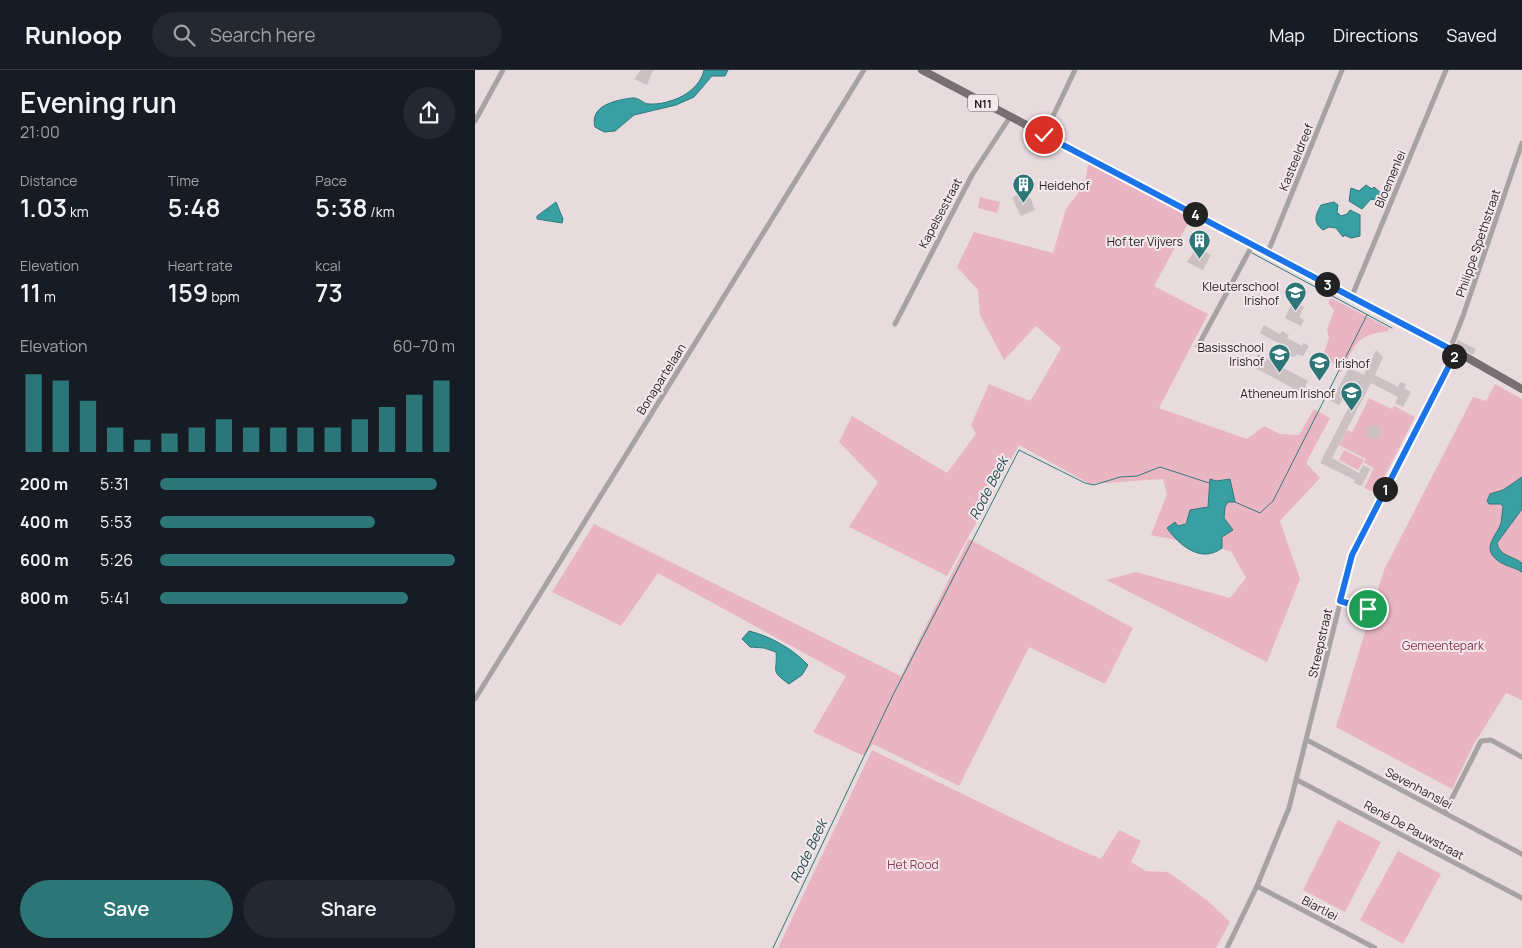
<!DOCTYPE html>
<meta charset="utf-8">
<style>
:root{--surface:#171b24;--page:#242831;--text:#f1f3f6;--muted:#9ea1a6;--line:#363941;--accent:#2c7678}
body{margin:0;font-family:Manrope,sans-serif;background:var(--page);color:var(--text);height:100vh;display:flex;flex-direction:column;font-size:19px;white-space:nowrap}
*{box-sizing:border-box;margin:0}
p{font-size:16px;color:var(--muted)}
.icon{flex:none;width:28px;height:28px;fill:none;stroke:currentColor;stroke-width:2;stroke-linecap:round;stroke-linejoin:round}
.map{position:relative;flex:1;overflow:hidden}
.drawer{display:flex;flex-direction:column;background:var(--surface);width:475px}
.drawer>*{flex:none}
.pin{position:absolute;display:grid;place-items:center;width:42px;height:42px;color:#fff;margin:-21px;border:2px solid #fff;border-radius:50%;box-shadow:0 1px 5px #0007}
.km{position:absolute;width:25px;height:25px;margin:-12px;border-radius:50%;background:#222;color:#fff;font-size:14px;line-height:25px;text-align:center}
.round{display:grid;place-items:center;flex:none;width:52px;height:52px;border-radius:26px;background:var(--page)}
.headline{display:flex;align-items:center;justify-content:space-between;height:85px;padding:0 20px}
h1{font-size:28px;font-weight:600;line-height:38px}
.metrics{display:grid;grid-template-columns:repeat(3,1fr);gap:8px;height:85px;padding:5px 20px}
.metrics div{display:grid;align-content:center}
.metrics b{font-size:25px;font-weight:600}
.metrics small{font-size:14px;font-weight:400}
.metrics p{font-size:14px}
.chart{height:140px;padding:10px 20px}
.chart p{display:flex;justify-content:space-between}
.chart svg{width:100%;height:90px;margin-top:5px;stroke:var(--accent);stroke-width:6}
.cta{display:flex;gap:10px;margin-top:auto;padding:10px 20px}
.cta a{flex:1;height:58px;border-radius:30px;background:var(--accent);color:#fff;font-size:20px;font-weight:600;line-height:58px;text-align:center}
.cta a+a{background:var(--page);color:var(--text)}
ul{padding:0 20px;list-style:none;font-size:16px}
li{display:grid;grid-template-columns:80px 60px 1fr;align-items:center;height:38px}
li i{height:12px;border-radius:6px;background:var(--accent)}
header{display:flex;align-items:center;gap:30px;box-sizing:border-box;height:70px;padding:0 25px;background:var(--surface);border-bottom:1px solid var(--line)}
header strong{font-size:24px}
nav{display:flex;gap:28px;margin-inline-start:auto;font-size:18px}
.search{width:350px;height:45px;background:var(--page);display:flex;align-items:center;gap:12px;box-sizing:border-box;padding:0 18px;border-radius:28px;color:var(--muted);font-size:19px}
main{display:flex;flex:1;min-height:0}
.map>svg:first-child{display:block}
.green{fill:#e9b5c3}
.water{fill:#38a0a3;stroke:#31797b}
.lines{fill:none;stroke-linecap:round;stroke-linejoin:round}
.stream{stroke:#31797b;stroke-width:1}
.building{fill:#cbc0c2}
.minor{stroke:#a7a2a3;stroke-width:5}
.primary{stroke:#786f72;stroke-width:8}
.route-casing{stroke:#fff;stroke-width:10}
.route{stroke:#1a73e8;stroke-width:6}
.labels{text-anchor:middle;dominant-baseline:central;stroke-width:4;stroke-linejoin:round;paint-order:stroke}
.shield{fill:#f4e8eb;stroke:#615b5c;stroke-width:1}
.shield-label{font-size:11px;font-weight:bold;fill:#221e1f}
.street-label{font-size:12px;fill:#221e1f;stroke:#f4e8eb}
.poi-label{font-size:12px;fill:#221e1f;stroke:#f4e8eb;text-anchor:end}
.park-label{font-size:12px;fill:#8b3453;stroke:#f4e8eb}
.water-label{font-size:14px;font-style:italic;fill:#224f51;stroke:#f4e8eb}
</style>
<header>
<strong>Runloop</strong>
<div class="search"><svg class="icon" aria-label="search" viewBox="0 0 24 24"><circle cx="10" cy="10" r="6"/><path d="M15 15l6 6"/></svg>Search here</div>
<nav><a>Map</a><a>Directions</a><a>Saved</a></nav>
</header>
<main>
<section class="drawer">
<div class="headline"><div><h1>Evening run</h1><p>21:00</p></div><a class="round"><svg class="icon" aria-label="share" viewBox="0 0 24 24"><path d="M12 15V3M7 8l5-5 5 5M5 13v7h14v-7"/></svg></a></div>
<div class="metrics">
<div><p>Distance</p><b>1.03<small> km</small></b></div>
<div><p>Time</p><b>5:48</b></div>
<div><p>Pace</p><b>5:38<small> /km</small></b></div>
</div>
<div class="metrics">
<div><p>Elevation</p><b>11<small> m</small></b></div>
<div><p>Heart rate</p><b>159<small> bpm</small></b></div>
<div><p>kcal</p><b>73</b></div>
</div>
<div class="chart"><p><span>Elevation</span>60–70 m</p>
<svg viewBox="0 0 160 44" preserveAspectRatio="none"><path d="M5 44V6M15 44V9M25 44V19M35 44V32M45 44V38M55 44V35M65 44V32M75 44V28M85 44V32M95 44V32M105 44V32M115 44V32M125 44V28M135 44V22M145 44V16M155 44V9"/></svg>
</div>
<ul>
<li><b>200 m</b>5:31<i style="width:94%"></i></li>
<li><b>400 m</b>5:53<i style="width:73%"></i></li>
<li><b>600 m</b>5:26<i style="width:100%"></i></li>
<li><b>800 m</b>5:41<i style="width:84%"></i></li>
</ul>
<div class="cta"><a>Save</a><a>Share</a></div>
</section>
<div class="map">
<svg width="1047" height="878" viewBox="0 0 1047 878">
<rect width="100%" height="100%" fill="#e7dbde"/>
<path class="green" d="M613,93L716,148L679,216L733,244L684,338L772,369L789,356L805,364L824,365L839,339L855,348L831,393L845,408L805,451L825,509L792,592L631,510L661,502L755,528L771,508L756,481L676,465L692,424L688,409L615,414L544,375L472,506L374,457L403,412L364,372L377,346L472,403L501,364L496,355L514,314L555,331L559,325L586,278L561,256L529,290L505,245L503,220L482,197L499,162L578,183L591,139L610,114Z
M505,127L525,132L522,143L503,138Z
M856,228L914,258L913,261C879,266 881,274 866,302L849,283L854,268L852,260L859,240L853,233Z
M1020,314L1047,329V630L1031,623L999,674L977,719L861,657L909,500L998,327L1011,331Z
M894,328L917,339L919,336L940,347L901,423L889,418L899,398L889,393L891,389L864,375L872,360L877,362Z
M869,380L889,390L883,400L864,390Z
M119,454L426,606L494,469L658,558L630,614L554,577L484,716L398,674L389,686L338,662L371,606L183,503L146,556L77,522Z
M397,680L589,773L626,789L644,760L666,771L656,792L671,801L693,802L733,831L755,852L741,878H303Z
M863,750L906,772L870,842L828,820Z
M923,781L966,804L928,874L885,850Z"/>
<path class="water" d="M229,0H253L250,6H237L219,27L201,35L159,45L140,61L129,62L120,57C114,35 142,30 157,28C164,27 168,34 174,34C195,35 224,23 229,0Z
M891,115L897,119L899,117L906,123L904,131L896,129L887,139L874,131L876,118L884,121Z
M81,132L88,149L87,153L62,149V146Z
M859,132L863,135L862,142L866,146L872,144L875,140L885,145V166L876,168L869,165L868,167L861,158L854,157L848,160C837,152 841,144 846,135Z
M1047,407V439L1022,473C1024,486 1038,486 1047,493V502C1039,497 1029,496 1022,490C1006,477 1022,466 1026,453C1027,448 1027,442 1028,437L1026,434H1014L1012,431L1015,424L1028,420Z
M735,409L741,411L755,409L760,432H753L750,437L749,448L758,460L747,467V478C726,494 704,475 692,458L700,452L703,456L711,454L715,440L733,437Z
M274,561C295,566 318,579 333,595L327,605L314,614C294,600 303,602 301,582L289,578L275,577L267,569Z"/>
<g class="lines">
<path class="stream" d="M777,183L917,258
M760,432L785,443L798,431L892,245
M298,878L418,625L544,380L610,413L619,415L645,407L662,406L685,397L734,413"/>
</g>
<path class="building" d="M166,0H178L172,15L159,9Z
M548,120L556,129L560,140L546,146L537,128Z
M722,177L736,185L728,200L712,192Z
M818,231L829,237L824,247L829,250L826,256L810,248Z
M789,255L805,264L807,261L814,265L812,268L827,276L829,273L834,276L828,286L823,284L818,287L813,284L815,281L809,276L785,263Z
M983,270L1001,279L998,285L981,275Z
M901,280L908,287L900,305L923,317L925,312L931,314L929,318L936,322L928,337L920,333L923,327L896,313L857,388L884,403L888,395L895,399L887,416L879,413L880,410L845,393L879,327L872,323L864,335L856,331L874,298L889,305Z
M783,284L833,311L827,323L777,296Z
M892 362a7 7 0 1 1 14 0a7 7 0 1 1-14 0Z"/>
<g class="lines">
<path class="minor" d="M0,51L28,0
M569,65L600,0
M793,182L867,0
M877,226L971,0
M420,254L497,105L535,47
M723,276L778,174
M975,279L988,246L1047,73
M865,531L893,539
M0,629L389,0
M832,670L1047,784
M822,710L1047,828
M970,742L1006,671L1016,670L1047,687
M782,816L900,878
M752,878L782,816L814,738L877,485L981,282"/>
<path class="primary" d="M447,0L984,283L1047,319"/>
</g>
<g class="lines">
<defs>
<path id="route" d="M569,65L981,282L877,485L865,531L893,539"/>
</defs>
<use href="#route" class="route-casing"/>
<use href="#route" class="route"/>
</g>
<defs>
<symbol id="building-pin" viewBox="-11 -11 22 30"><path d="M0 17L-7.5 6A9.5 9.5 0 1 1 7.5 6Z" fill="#2c7678" stroke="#f4e8eb"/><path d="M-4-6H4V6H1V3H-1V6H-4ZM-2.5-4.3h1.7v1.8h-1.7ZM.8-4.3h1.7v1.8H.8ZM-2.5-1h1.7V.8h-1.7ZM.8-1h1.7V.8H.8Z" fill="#fff"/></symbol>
<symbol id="school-pin" viewBox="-11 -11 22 30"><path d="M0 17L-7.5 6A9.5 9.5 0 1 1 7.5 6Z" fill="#2c7678" stroke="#f4e8eb"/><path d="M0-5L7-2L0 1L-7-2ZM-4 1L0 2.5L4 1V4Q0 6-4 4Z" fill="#fff"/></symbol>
</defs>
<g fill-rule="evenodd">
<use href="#building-pin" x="536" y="102" width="25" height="34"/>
<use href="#building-pin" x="712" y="158" width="25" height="34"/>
<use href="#school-pin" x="808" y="210" width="25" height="34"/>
<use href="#school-pin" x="792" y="272" width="25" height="34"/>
<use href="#school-pin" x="832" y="280" width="25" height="34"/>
<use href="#school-pin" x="864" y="310" width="25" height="34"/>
</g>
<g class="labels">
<rect class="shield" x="493" y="24.5" width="30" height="17" rx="4"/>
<g class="shield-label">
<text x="508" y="33">N11</text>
</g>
<g class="street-label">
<text transform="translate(821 87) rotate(-68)">Kasteeldreef</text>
<text transform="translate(915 109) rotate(-67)">Bloemenlei</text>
<text transform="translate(465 143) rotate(-62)">Kapelsestraat</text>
<text transform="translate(1003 173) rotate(-71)">Philippe Spethstraat</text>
<text transform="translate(186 309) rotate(-58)">Bonapartelaan</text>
<text transform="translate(845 573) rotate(-77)">Streepstraat</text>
<text transform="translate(944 718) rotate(28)">Sevenhanslei</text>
<text transform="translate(939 760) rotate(28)">René De Pauwstraat</text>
<text transform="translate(845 838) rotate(28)">Biartlei</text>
</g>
<g class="poi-label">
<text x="564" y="115" text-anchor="start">Heidehof</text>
<text x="708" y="171">Hof ter Vijvers</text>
<text x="804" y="216">Kleuterschool<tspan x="804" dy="14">Irishof</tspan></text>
<text x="789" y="277">Basisschool<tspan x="789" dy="14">Irishof</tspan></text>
<text x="860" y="293" text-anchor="start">Irishof</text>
<text x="860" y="323">Atheneum Irishof</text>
</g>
<g class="park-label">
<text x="968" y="575">Gemeentepark</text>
<text x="438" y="794">Het Rood</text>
</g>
<g class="water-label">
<text transform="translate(513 418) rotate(-63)">Rode Beek</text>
<text transform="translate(333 781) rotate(-65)">Rode Beek</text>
</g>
</g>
</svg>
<div class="pin" style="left:893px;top:539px;background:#1e9e55"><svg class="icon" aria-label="arrive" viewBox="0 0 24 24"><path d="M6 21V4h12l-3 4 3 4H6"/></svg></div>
<div class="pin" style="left:569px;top:65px;background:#d93025"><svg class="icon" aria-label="check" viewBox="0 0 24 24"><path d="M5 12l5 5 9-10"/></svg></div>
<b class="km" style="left:910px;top:419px">1</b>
<b class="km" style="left:979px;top:286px">2</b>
<b class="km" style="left:852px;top:214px">3</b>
<b class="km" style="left:720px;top:144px">4</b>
</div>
</main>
